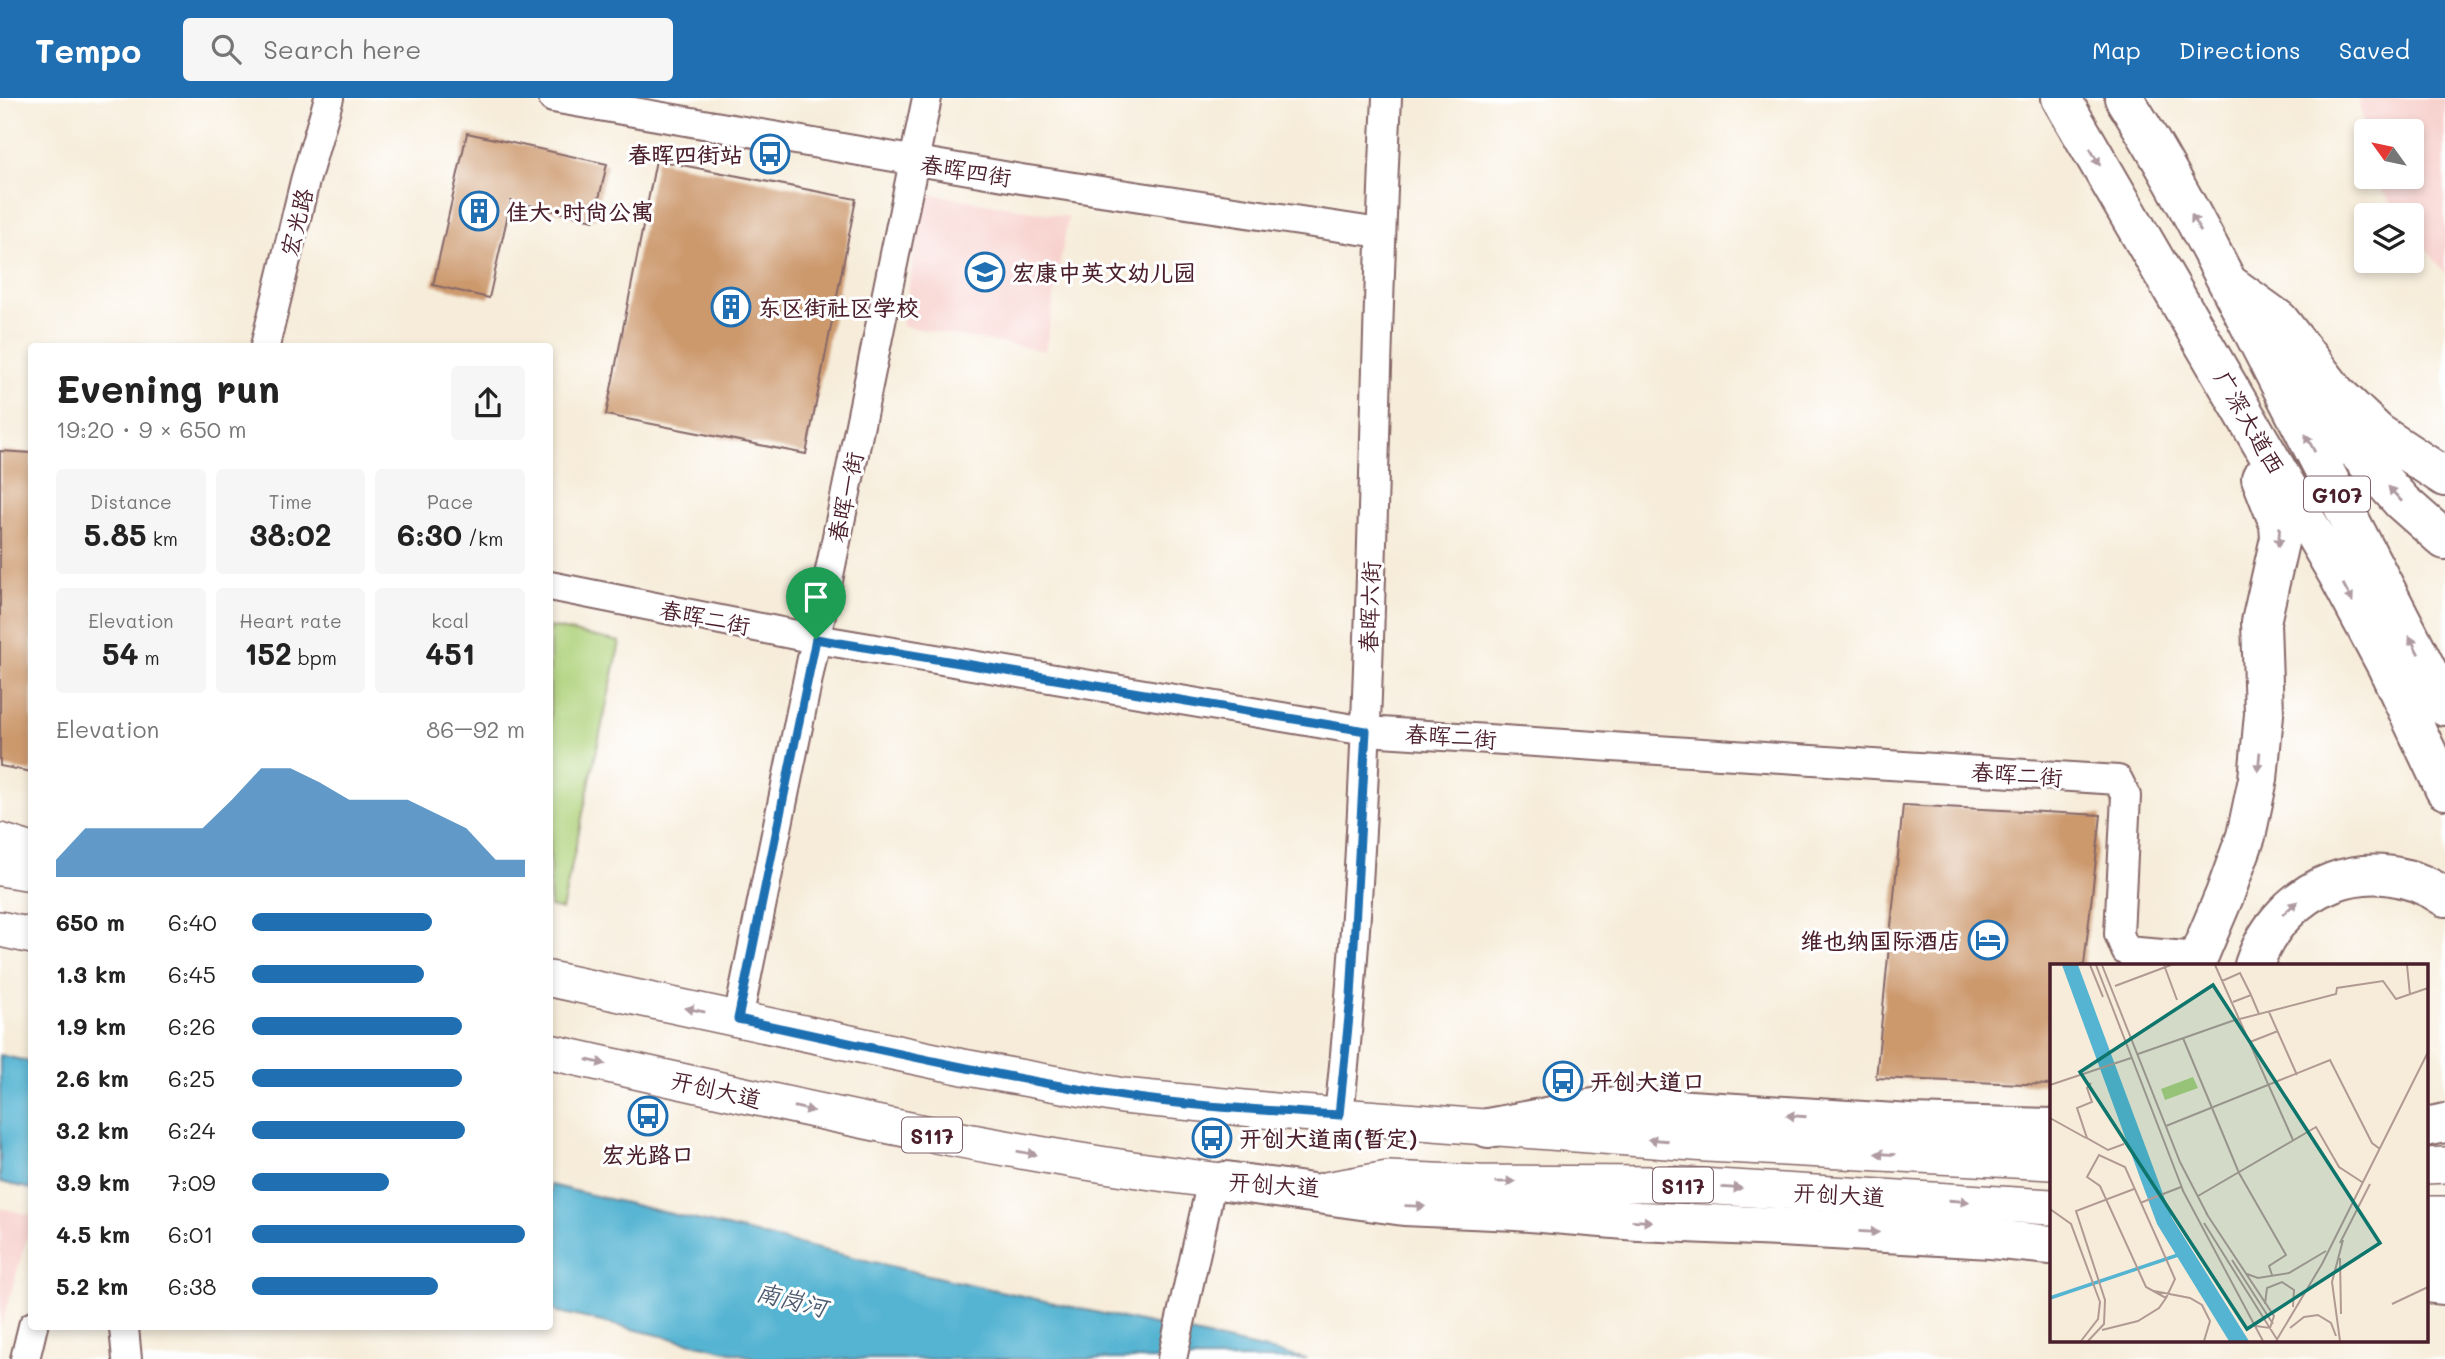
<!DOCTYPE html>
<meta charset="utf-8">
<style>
:root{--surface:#fff;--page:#f6f6f6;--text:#222;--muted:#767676;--accent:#1f6fb2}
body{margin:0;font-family:Mali,"LXGW WenKai TC",sans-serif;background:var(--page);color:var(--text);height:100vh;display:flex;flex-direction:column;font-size:26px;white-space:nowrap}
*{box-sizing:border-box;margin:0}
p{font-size:23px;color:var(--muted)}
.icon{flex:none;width:38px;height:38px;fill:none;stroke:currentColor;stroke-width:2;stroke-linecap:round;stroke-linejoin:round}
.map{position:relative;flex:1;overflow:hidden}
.sheet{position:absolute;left:28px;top:245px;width:525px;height:987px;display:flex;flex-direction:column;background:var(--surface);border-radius:7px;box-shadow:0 4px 10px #0003}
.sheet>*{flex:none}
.needle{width:46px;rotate:303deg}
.fabs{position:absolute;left:2354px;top:21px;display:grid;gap:14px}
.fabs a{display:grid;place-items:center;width:70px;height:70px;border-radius:7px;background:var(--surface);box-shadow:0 4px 10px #0003;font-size:35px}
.pin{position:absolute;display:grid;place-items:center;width:60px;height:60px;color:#fff;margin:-72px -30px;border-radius:50% 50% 50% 0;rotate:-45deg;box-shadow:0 0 7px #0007}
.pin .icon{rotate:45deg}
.round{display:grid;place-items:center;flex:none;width:74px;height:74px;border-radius:7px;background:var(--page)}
.summary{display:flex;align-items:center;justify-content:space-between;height:119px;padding:0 28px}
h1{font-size:38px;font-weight:700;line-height:52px}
.metrics{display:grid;grid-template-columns:repeat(3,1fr);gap:10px;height:119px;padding:7px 28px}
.metrics div{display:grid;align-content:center;border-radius:7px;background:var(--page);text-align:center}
.metrics b{font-size:30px;font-weight:700}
.metrics small{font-size:19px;font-weight:400}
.metrics p{font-size:19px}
.chart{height:196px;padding:14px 28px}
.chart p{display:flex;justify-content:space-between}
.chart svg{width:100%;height:126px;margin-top:7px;fill:var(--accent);opacity:.7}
ul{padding:0 28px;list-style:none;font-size:23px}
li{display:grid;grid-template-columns:112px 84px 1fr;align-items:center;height:52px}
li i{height:18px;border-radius:9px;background:var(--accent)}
header{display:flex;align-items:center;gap:42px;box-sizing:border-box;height:98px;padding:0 35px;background:var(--accent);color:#fff}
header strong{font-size:33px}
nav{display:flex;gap:38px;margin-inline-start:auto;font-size:24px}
.search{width:490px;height:63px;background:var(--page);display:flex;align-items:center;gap:18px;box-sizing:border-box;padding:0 24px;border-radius:7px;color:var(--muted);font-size:26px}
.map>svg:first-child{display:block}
.built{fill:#f7d0cc}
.green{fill:#aed179;stroke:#7c7852;stroke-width:2}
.water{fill:#54b4d2;stroke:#4f6a7e;stroke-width:2}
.building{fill:#cc996d}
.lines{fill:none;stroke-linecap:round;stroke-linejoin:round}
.minor-casing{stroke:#866768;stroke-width:32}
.major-casing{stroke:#866768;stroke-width:38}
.highway-casing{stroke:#866768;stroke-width:42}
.minor{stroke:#fff;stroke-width:28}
.major{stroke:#fff;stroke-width:35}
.highway{stroke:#fff;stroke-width:38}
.oneway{fill:#ae9aa0}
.route-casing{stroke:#fff;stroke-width:14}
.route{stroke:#1f6fb2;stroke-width:9}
.labels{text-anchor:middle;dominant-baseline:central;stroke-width:6;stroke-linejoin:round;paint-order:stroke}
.shield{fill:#fff;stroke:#80626b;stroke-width:2}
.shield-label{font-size:21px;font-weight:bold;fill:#4a1f2b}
.poi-label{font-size:23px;font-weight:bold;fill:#4a1f2b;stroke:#fff;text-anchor:start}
.street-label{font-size:23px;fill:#4a1f2b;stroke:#fff}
.water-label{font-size:24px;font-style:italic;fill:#4e5b6e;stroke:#fff}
.inset-river{fill:none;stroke:#54b4d2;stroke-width:3.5}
.inset-road{fill:none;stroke:#b19a93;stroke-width:2}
.view{fill:#0f766e;fill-opacity:0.15;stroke:#0f766e;stroke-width:3.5}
.inset-edge{fill:none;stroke:#4a1f2b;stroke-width:3.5}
</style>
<header>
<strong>Tempo</strong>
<div class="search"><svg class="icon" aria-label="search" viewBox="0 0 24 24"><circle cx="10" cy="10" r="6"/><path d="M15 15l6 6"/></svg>Search here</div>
<nav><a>Map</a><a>Directions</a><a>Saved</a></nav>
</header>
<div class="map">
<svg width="2445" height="1261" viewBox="0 0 2445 1261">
<rect width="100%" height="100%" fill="#fff"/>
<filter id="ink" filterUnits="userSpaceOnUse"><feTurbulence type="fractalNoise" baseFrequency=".0143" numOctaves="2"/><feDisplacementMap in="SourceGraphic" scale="14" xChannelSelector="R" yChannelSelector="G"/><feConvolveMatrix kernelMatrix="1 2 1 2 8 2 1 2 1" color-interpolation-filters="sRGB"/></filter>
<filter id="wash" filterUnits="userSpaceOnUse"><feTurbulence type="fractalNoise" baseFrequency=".00686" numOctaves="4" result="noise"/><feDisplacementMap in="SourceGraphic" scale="28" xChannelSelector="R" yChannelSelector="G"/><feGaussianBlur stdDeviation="1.57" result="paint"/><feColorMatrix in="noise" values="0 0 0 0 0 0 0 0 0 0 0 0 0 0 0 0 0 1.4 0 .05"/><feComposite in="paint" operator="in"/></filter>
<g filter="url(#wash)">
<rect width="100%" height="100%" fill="#f6ecd9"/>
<path class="built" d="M2358,0H2445V176L2412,131V117H2401L2379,89L2377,79H2412V33L2366,34Z
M925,95L1068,119L1045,253L902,228Z
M0,1110L31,1117L32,1122L0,1232Z"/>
<path class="green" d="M550,529L620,544L562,812L550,809Z"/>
<path class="water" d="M0,957L31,964V1091L0,1084Z
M550,1087L928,1177L1307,1261H761L550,1212Z"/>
<g id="blocks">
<path class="building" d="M467,35L607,66L594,122L511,103L489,200L433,187Z
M656,62L856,101L806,356L606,317Z
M0,353L32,355V674L0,668Z
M1903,707L2101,717L2084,867H2051V987L1876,980Z"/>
</g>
</g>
<g filter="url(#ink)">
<use href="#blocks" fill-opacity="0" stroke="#866768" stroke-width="2"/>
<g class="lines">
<defs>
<path id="minor" d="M553,0L1021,81L1380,135
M265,248L305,83L329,0
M550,488L816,541L1366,633L2118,682L2126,698L2119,836L2126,853L2199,859
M738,921L927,0
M1339,1017C1375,680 1370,339 1387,0
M124,1230L127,1261
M25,1261L33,1228
M1172,1261L1212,1082"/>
<path id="major" d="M0,743L32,753
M0,770L32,775
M0,831L32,838
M550,881L963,969L1123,998L1274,1013L1707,1046L2051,1064
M550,954C784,1006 1017,1061 1255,1087
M2426,1068L2445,1067
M1325,1092L1388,1081L1479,1085L1666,1086L2051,1109
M2426,1116H2445"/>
<path id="highway" d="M2061,0L2338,477L2386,567L2445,692
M2124,0C2183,93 2231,192 2282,290C2336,396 2392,501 2445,608
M2232,188L2279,222L2336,295L2378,335L2445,379
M2286,255L2344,339L2402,404L2445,442
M2195,867L2225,796L2246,738L2258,681L2264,616L2261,524L2280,440L2279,426L2261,380
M2254,867C2281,787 2372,749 2445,799
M2426,1029L2445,1025
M1488,1030L1594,1010L1628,1008L1911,1026L2051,1030
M1226,1083L1404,1108L1516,1113L1638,1123L1780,1129L1991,1141L2051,1147
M2426,1148L2445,1152
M2426,1185L2445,1187"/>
</defs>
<use href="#minor" class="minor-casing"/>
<use href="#major" class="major-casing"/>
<use href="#highway" class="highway-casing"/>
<use href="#minor" class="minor"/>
<use href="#major" class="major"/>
<use href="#highway" class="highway"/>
</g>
<defs><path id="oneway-solid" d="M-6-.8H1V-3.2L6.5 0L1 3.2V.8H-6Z" transform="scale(1.75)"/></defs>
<g class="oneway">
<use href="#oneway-solid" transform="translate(2095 59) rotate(60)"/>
<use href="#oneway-solid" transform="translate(2196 125) rotate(-118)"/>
<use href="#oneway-solid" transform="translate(2310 345) rotate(-118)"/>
<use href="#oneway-solid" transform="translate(2395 396) rotate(-132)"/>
<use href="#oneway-solid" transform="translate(2279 439) rotate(94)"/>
<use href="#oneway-solid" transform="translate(2348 495) rotate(62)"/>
<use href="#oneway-solid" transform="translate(2414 547) rotate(-117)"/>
<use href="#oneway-solid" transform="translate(2259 664) rotate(95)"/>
<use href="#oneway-solid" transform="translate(2290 810) rotate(-42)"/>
<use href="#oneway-solid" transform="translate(695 912) rotate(-168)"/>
<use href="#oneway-solid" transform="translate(596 964) rotate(13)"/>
<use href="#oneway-solid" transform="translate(804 1011) rotate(13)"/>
<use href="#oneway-solid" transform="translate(1796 1018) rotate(-176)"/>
<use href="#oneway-solid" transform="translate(1658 1042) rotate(-176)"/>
<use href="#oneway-solid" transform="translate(1027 1055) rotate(10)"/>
<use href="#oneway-solid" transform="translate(1885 1056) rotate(-177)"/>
<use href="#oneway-solid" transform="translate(1505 1084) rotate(-1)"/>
<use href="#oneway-solid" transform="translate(1732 1090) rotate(3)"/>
<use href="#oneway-solid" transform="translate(1959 1103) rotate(4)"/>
<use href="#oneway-solid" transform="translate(1415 1108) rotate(2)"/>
<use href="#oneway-solid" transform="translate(1642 1123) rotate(3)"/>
<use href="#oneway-solid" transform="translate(1869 1134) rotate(3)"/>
</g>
</g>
<g class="lines" filter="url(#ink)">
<defs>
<path id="route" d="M816,541L1366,633L1351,899L1339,1017C1267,1012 1194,1009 1123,998C994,979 866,948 738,921Z"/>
</defs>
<use href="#route" class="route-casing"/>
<use href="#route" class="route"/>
</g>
<defs>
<symbol id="bus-ring" viewBox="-11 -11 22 22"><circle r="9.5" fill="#fff" stroke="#1f6fb2" stroke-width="1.5"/><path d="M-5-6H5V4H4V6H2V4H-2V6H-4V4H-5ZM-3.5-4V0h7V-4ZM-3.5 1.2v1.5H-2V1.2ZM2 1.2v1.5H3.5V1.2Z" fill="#1f6fb2"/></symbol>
<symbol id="building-ring" viewBox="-11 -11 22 22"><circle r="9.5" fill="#fff" stroke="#1f6fb2" stroke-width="1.5"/><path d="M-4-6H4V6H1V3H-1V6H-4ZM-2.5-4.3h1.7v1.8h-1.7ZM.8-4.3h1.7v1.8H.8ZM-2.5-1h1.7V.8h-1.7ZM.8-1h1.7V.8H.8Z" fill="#1f6fb2"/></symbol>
<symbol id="school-ring" viewBox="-11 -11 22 22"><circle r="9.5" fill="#fff" stroke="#1f6fb2" stroke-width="1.5"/><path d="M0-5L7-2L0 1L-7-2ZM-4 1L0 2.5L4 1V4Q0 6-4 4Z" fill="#1f6fb2"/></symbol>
<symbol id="hotel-ring" viewBox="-11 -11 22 22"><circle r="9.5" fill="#fff" stroke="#1f6fb2" stroke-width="1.5"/><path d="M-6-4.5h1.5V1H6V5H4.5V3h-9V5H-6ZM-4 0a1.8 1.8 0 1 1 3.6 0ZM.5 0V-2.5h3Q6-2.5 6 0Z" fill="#1f6fb2"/></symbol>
</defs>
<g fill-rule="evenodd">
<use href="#bus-ring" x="748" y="34" width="44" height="44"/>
<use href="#building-ring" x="457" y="91" width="44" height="44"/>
<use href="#school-ring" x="963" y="152" width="44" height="44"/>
<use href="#building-ring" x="709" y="187" width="44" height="44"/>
<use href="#hotel-ring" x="1966" y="820" width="44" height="44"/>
<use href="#bus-ring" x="1541" y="961" width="44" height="44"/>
<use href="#bus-ring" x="626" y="996" width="44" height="44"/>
<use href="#bus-ring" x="1190" y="1018" width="44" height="44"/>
</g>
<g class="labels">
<g class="shield">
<rect x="2304" y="378.5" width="66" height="35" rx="5"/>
<rect x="902" y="1019.5" width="60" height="35" rx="5"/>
<rect x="1653" y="1069.5" width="60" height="35" rx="5"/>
</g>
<g class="shield-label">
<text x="2337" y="396">G107</text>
<text x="932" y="1037">S117</text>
<text x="1683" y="1087">S117</text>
</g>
<g class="poi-label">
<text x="743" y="56" text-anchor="end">春晖四街站</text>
<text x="506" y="113">佳大·时尚公寓</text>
<text x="1012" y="174">宏康中英文幼儿园</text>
<text x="758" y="209">东区街社区学校</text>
<text x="1961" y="842" text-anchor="end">维也纳国际酒店</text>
<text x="1590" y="983">开创大道口</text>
<text x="1239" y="1040">开创大道南(暂定)</text>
<text x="648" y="1056" text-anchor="middle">宏光路口</text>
</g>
<g class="street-label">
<text transform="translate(966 72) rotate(9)">春晖四街</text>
<text transform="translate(296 124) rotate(-76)">宏光路</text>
<text transform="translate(2250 324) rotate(60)">广深大道西</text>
<text transform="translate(845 399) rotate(-78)">春晖一街</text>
<text transform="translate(1369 509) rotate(-88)">春晖六街</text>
<text transform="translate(705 519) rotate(11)">春晖二街</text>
<text transform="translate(1451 638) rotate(4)">春晖二街</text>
<text transform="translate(2017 676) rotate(4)">春晖二街</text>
<text transform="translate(716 991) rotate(13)">开创大道</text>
<text transform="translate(1274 1086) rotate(4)">开创大道</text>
<text transform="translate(1839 1096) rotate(3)">开创大道</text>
</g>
<g class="water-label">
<text transform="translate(792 1201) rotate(14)">南岗河</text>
</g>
</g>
<g transform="translate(2050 866)">
<rect width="378" height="378" fill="#f6ecd9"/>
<path d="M143,113L148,124L115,136L111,125Z" fill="#aed179"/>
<path d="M12,1H28L122,254L199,377H179L107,260Z" fill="#54b4d2"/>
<path class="inset-river" d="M0,334L128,291"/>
<path class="inset-road" d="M40,1L53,33M46,1L134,229M52,1L130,198L158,252M114,1L127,36M165,1L243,176M357,1L360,31M172,17L190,9L201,31M65,22L121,1M183,38L201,31L209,50M219,48L247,111M133,74L189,209L236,291L219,302L222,311M200,78L228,67M88,90L182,57L286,30L287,24L333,17L346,35L378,24M41,119L37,124L42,138L27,144L37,174L58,186L74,180M0,121L81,94M0,154L36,174M116,162L280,96L322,179L330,185M132,225L213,377M148,232L266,163L289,203L312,218M90,239L131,223M0,245L21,260L50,338L48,355L31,377M156,249L224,352L220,364L206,362M154,259L228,377M290,279L320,220M290,294L291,350M378,295V320M182,296L223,360M197,310L208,314L239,309L276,287M104,327L140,334L152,341L160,357L154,377M215,340L217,324L232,318L244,326L243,343M342,340L378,323M240,364L254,353L268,351L281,359L286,372M52,366L88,357L109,344L116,334L125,315L75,203L49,191L37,213L50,222L96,323L116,334M38,377L54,360L55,336L26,247L84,225M226,377L272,300L378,88M290,377L282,318L293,276"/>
<path class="view" d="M163,21L330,279L197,365L30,108Z"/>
<rect width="378" height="378" class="inset-edge"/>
</g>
</svg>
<div class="fabs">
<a><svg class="needle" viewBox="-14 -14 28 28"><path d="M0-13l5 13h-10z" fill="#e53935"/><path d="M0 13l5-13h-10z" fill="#767676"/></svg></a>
<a><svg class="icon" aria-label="layers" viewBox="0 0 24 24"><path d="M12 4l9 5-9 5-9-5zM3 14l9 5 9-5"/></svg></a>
</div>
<div class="pin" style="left:816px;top:541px;background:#1e9e55"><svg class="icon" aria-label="arrive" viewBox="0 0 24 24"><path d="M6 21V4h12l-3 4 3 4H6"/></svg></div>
<section class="sheet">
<div class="summary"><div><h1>Evening run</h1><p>19:20 · 9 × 650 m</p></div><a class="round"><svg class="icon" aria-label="share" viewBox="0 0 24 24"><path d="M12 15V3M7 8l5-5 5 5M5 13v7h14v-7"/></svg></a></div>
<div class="metrics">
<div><p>Distance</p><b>5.85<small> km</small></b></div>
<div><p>Time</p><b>38:02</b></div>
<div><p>Pace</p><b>6:30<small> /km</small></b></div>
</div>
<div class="metrics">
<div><p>Elevation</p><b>54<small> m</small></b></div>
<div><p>Heart rate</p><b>152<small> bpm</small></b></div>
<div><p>kcal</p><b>451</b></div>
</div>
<div class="chart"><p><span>Elevation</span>86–92 m</p>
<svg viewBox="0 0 160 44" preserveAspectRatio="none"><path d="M0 44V38L10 27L20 27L30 27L40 27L50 27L60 17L70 6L80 6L90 11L100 17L110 17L120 17L130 22L140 27L150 38L160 38V44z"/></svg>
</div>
<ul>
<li><b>650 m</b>6:40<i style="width:66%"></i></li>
<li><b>1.3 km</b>6:45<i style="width:63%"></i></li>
<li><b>1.9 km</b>6:26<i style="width:77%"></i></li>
<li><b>2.6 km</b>6:25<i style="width:77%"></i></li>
<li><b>3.2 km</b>6:24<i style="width:78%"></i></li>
<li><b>3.9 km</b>7:09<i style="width:50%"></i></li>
<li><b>4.5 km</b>6:01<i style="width:100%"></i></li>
<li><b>5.2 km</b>6:38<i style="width:68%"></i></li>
</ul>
</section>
</div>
